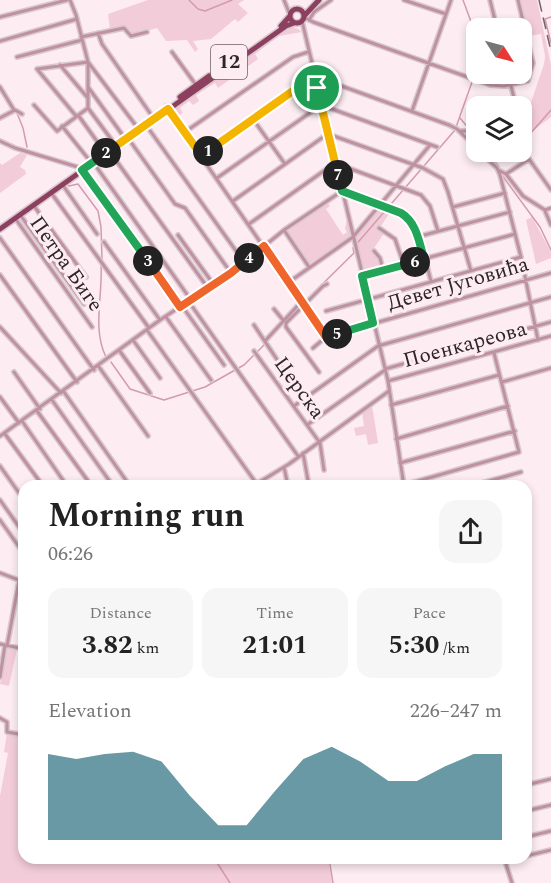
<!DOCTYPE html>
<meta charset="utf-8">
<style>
:root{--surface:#fff;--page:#f6f6f6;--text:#222;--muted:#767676;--accent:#2a6e7f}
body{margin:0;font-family:Spectral,serif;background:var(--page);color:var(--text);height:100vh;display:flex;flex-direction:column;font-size:22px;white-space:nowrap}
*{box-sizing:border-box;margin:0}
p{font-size:20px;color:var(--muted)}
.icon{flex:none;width:33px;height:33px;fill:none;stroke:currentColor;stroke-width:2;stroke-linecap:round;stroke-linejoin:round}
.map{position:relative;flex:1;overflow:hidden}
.sheet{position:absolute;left:18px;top:480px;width:514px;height:384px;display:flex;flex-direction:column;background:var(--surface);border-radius:18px;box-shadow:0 3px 9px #0003}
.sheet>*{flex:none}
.needle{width:39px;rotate:126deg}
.controls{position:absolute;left:466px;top:18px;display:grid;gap:12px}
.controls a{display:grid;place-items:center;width:66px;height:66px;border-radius:12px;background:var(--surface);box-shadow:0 3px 9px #0003;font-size:30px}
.pin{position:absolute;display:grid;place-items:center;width:51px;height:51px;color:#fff;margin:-26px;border:3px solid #fff;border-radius:50%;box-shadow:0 2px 6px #0007}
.km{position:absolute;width:30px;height:30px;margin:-15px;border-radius:50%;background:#222;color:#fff;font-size:16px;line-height:30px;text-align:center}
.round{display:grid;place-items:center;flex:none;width:63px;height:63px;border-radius:18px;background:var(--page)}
.headline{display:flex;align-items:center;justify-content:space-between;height:102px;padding:0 30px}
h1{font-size:33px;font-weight:700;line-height:45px}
.stats{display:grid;grid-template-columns:repeat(3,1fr);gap:9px;height:102px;padding:6px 30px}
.stats div{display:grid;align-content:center;border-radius:15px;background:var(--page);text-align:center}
.stats b{font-size:26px;font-weight:700}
.stats small{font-size:16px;font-weight:400}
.stats p{font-size:16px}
.chart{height:168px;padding:12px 30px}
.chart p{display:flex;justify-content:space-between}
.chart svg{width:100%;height:108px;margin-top:6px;fill:var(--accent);opacity:.7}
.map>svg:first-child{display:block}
.green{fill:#f3ccd9}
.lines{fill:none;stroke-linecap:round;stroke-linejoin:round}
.stream{stroke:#d39baf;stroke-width:1.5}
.minor-casing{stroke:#d8c9ce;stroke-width:6}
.major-casing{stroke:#d8c9ce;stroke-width:8}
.minor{stroke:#bf91a2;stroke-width:3}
.major{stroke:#8d3f60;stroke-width:5}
.rail{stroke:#6f6468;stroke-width:1.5;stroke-dasharray:12 6;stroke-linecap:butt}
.split-1-casing{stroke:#fff;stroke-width:12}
.split-2-casing{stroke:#fff;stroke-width:12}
.split-3-casing{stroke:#fff;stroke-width:12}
.split-4-casing{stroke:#fff;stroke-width:12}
.split-5-casing{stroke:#fff;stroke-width:12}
.split-6-casing{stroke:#fff;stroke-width:12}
.split-7-casing{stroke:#fff;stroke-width:12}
.split-8-casing{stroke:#fff;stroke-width:12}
.split-1{stroke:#f5b400;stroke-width:8}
.split-2{stroke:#f5b400;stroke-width:8}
.split-3{stroke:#22a559;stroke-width:8}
.split-4{stroke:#f0652b;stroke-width:8}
.split-5{stroke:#f0652b;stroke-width:8}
.split-6{stroke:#22a559;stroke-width:8}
.split-7{stroke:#22a559;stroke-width:8}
.split-8{stroke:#f5b400;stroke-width:8}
.labels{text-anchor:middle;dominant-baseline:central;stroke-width:6;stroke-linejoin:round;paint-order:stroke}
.shield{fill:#fdedf2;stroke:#6c6165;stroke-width:1.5}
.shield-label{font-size:20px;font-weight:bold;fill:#2e2528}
.street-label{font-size:21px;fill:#2e2528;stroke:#fdedf2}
</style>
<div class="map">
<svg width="551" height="883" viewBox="0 0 551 883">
<rect width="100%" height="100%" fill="#fdedf2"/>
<path class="green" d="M148,0H244L238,4L248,13L238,22L235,19L211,39L193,41L198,49L195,52L187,40L166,41L157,28L132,35L124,27L110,30L108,14Z
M520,0H537L551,65V117L522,139V120L527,114L544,64L545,56L541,34L528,36Z
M287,27L297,28L302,32L279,36L255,54L258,59L218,88L215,83L196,95L199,101L193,105L189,101L180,108L183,113L177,117L172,109Z
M20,153L27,155L20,167L25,170L26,174L0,193V163L2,165Z
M327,202L330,206L326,209L343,235L347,232L345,229L347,218L351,237L309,264L286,231Z
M380,207L391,211L379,229L385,232L372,251L379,258L382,269L362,275L354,237Z
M532,217L551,252V258L536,264L526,220Z
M372,405L378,443L368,445L366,434L356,436L354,428L364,426L362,412Z
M6,646L17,649L9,686L0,684Z
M7,733L24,736V858H328L332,883H0V796L8,753L4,752Z"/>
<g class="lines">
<path class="stream" d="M189,0L198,9L205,11L232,0
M463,0L473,27L477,52
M551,17L545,19L551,43
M17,113L23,128L27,147
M460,118L470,130V136L477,141
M522,143L551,110
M485,152L498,165L504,178L540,227L551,250
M497,161L511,152
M67,184L69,186L78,184L98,211L101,227L102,259
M101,265C103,295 92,329 106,357
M292,314L354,253L353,248L455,130L477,68
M267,342L277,330
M257,352L265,344
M111,362L130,389L164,400L205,387L244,365L254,355
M214,858L230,883
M329,858L333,883"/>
<defs>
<path id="minor" d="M70,0L76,15L88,62L137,127
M284,0L290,15
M404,0L446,14
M490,0L497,28
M0,17L67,0
M304,17L313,22L490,85L504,86L528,81L533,63L518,0
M309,20L314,12L331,0
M302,21L388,381L404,486
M482,27L488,28
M508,28L524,25
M98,33L102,44L152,116
M81,37L124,28L131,36L147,32
M0,41L77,19
M172,52L196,85
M17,57L82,40
M60,65L87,97
M37,69L88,62V108L114,143
M37,69L76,116
M508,74L516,106
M314,76L449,125L457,129L477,148
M0,87L14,110
M88,87L124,137
M34,105L57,131L88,108
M166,106L326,337
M412,111L451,0
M78,115L104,151
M0,118L15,110L22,114
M253,119L285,164
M146,125L244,262
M62,126L90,161
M459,131H465L477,135
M185,132L293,57L308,52
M128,138L175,204L185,208L231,273
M0,141L15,148L81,168L180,307
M110,152L208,288
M480,152L497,168L500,175L521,257L538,340
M201,155L314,76
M93,162L191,300
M498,170L506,174L523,196L545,210L551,208
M506,174L529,159L551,190
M217,178L321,105L437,147
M62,184L97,234
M342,191L401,213C420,225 425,261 431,281
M52,194L149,328
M233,201L326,135H331L423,168L443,179L448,192L471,271
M34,206L86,277
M453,207L505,193
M545,211L551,225
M21,216L84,304
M15,218L92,327
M249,224L335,163L421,195L430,206L438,231
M379,228L395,239L404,265
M284,230L309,267
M178,235L214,285
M417,237L510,212
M0,238L94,370
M104,242L160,320
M374,251L380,258L383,270
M0,275L77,382
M361,276L515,234
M289,282L353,237L430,145
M189,302L298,456
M182,306L224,365
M274,309L283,320
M326,311L521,257
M166,317L211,380
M254,325L294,385
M0,327L61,393
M147,330L256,483
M133,340L160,378
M265,341L302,301
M313,348L326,337L551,273
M119,350L150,393
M254,351L320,443L324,470
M99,367L148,436
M385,369L551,322
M14,372L40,409
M319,372L286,327V323L323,286L327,284
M388,381L551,336
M502,382L551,368
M64,392L130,486
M0,397L19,423
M52,400L113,486
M391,405L499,375
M294,406L378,346L551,297
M37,411L88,481
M22,421L67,486
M307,425L385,370
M5,434L43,486
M0,436L160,320L231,273L284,230L342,191
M396,439L508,406
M303,453L309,486
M400,463L515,431
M0,466L24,500
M284,467L288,486
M404,485L519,452L494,353
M253,486L289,464L389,391
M471,486L521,472
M0,500L24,534
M0,520L24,554
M0,573L24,582
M0,644L24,649
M7,646L19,581
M0,677L5,645
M0,718L7,722V732L24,735
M526,785L551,779
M526,811L551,805
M526,837L551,831
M526,856L551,850
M504,858L512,883
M505,861L518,858"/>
<path id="major" d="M290 16a7 7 0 1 1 14 0a7 7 0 1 1-14 0Z
M304,16L319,0
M281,26L290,16
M180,97L209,76
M0,229L286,26L294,23"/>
</defs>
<use href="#minor" class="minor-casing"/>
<use href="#major" class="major-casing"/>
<use href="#minor" class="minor"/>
<use href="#major" class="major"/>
<path class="rail" d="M539,0L551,51"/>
</g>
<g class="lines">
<defs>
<path id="split-1" d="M208,151L314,76L317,88"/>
<path id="split-2" d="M106,153L168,109L201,155L208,151"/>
<path id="split-3" d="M106,153L82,170L148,261"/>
<path id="split-4" d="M148,261L180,307L231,273L249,258"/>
<path id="split-5" d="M249,258L264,246L326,337L337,334"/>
<path id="split-6" d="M337,334L373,323L362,276L415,262"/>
<path id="split-7" d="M338,175L342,191L401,213C417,223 419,242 424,259L415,262"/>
<path id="split-8" d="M317,88L338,175"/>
</defs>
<use href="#split-1" class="split-1-casing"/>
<use href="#split-2" class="split-2-casing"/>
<use href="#split-3" class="split-3-casing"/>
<use href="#split-4" class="split-4-casing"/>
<use href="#split-5" class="split-5-casing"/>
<use href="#split-6" class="split-6-casing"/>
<use href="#split-7" class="split-7-casing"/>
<use href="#split-8" class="split-8-casing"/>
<use href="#split-1" class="split-1"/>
<use href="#split-2" class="split-2"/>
<use href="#split-3" class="split-3"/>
<use href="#split-4" class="split-4"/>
<use href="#split-5" class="split-5"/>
<use href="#split-6" class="split-6"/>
<use href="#split-7" class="split-7"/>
<use href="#split-8" class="split-8"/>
</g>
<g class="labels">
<rect class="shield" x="211" y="45" width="36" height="34" rx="4.5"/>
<g class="shield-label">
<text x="229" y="62">12</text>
</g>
<g class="street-label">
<text transform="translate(66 264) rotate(55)">Петра Биге</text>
<text transform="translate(458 284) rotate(-16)">Девет Југовића</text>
<text transform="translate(465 345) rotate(-15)">Поенкареова</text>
<text transform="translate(299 388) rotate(54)">Церска</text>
</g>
</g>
</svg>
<div class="controls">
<a><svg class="needle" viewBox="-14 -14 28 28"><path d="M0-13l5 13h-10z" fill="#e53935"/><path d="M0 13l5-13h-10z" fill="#767676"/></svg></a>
<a><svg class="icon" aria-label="layers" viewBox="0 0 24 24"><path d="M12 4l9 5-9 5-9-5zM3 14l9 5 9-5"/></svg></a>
</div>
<div class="pin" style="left:317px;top:88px;background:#1e9e55"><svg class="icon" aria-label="arrive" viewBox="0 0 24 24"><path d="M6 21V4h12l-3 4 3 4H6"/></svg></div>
<b class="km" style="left:208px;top:151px">1</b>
<b class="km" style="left:106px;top:153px">2</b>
<b class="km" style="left:148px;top:261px">3</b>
<b class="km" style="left:249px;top:258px">4</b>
<b class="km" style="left:337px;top:334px">5</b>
<b class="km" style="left:415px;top:262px">6</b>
<b class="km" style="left:338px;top:175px">7</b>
<section class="sheet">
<div class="headline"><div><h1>Morning run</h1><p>06:26</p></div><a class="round"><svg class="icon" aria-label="share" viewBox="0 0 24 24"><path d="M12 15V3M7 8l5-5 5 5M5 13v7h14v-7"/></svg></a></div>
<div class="stats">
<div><p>Distance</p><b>3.82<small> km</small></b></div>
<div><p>Time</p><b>21:01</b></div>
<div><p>Pace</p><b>5:30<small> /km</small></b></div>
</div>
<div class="chart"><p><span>Elevation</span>226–247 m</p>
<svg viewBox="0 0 160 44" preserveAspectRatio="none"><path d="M0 44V9L10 11L20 9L30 8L40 12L50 26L60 38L70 38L80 24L90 11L100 6L110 12L120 20L130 20L140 14L150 9L160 9V44z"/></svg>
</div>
</section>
</div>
